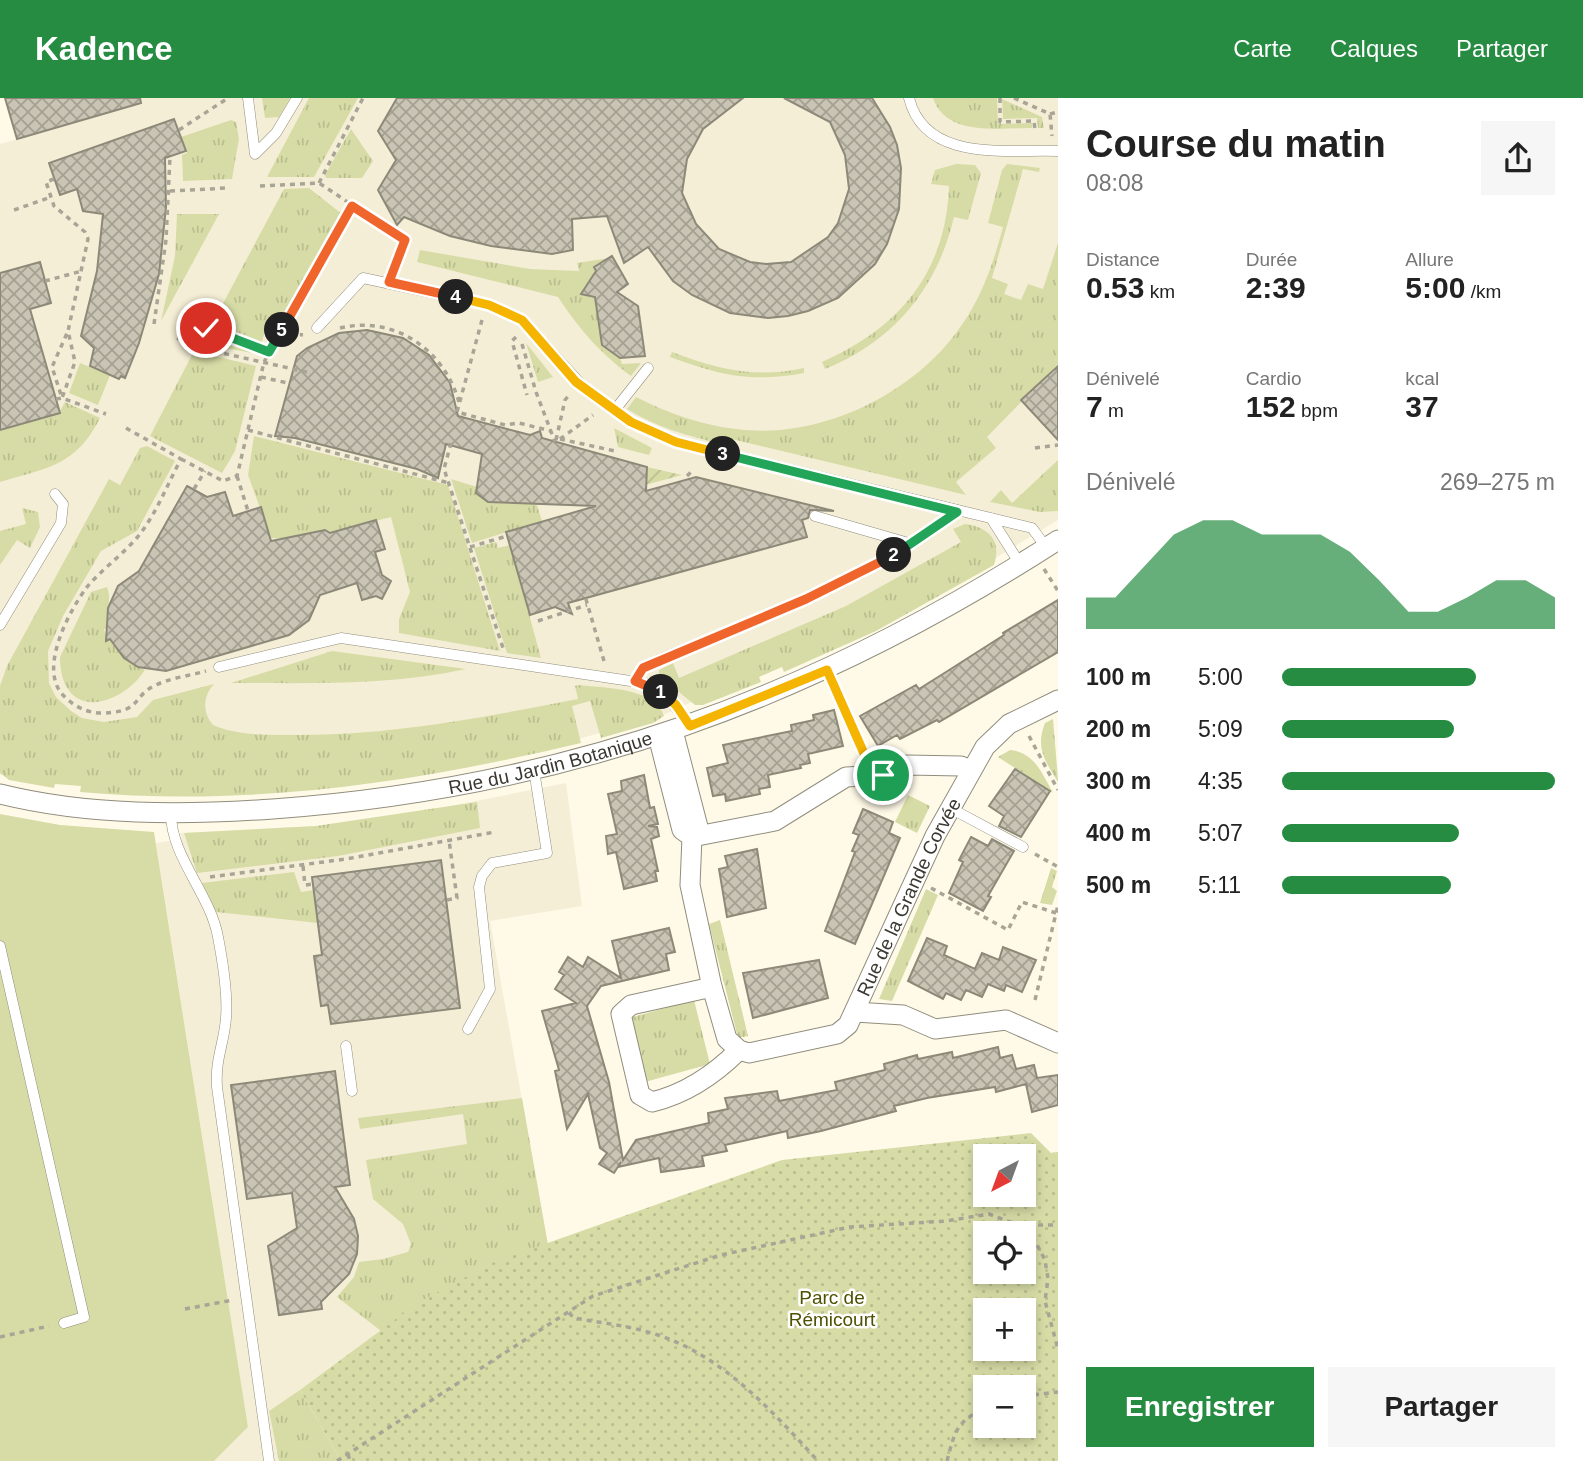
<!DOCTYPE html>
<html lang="fr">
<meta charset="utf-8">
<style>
:root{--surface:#fff;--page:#f6f6f6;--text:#222;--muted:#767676;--accent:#268c42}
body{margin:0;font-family:Helvetica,sans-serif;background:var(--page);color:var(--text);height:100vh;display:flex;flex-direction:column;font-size:26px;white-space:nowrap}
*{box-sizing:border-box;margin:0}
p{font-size:23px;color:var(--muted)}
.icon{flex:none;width:38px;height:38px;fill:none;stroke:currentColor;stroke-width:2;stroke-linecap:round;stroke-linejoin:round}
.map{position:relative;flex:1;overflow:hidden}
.drawer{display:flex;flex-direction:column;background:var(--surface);width:525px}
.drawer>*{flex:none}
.needle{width:46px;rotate:221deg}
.fabs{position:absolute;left:973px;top:1046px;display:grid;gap:14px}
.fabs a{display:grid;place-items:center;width:63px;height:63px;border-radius:0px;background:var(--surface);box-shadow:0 4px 10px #0003;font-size:35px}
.pin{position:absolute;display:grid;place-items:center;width:60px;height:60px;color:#fff;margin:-30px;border:4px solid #fff;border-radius:50%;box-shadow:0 2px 7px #0007}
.km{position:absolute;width:35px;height:35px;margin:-18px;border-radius:50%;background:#222;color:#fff;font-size:19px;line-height:35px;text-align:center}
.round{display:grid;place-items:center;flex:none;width:74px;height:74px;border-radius:0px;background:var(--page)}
.overview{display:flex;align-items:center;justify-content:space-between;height:119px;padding:0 28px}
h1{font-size:38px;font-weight:600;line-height:52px}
.metrics{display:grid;grid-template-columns:repeat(3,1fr);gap:10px;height:119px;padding:7px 28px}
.metrics div{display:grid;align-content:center}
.metrics b{font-size:30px;font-weight:600}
.metrics small{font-size:19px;font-weight:400}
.metrics p{font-size:19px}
.chart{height:196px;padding:14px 28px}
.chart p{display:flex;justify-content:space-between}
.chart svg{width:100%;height:126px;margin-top:7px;fill:var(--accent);opacity:.7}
.button{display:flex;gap:14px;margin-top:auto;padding:14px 28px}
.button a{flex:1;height:80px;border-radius:0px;background:var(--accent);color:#fff;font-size:28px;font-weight:600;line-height:80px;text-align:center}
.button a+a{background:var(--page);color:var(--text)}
ul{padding:0 28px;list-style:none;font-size:23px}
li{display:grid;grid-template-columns:112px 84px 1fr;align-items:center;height:52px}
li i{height:18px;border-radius:9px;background:var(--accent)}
header{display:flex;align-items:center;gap:42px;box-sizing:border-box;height:98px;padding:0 35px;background:var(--accent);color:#fff}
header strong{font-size:33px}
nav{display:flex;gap:38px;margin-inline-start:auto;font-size:24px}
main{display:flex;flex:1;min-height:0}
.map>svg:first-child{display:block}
.built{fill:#f5eed6}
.grass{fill:url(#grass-tufts)}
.park{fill:url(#park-dots);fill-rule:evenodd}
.garden{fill:url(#garden-furrows)}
.pitch{fill:#d7dca6}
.building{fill:url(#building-cross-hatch);stroke:#8d8979;stroke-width:2}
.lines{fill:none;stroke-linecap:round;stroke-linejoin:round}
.lane-casing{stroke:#918d7d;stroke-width:11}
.street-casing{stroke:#918d7d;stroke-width:21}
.path{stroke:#a8a597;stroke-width:3.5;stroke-dasharray:5 5;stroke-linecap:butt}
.lane{stroke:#fff;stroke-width:10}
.street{stroke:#fff;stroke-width:19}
.split-1-casing{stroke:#fff;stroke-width:14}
.split-2-casing{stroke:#fff;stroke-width:14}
.split-3-casing{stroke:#fff;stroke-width:14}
.split-4-casing{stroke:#fff;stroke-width:14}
.split-5-casing{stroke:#fff;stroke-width:14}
.split-6-casing{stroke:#fff;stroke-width:14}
.split-1{stroke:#f5b400;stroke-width:9}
.split-2{stroke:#f0652b;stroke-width:9}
.split-3{stroke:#22a559;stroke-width:9}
.split-4{stroke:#f5b400;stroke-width:9}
.split-5{stroke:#f0652b;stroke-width:9}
.split-6{stroke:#22a559;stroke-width:9}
.labels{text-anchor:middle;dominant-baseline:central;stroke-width:5;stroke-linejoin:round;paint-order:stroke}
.street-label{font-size:19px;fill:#3a3831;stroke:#fff}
.park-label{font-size:19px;fill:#4e5200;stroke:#fff}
</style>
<header>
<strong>Kadence</strong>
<nav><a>Carte</a><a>Calques</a><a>Partager</a></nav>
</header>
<main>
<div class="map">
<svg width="1058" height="1363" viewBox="0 0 1058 1363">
<defs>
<pattern id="grass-tufts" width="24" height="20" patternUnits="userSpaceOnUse" patternTransform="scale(1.75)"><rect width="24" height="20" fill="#d7dca6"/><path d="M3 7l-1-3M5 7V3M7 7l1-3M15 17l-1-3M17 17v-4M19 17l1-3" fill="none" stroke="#b9be8f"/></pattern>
<pattern id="park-dots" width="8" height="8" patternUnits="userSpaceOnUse" patternTransform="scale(1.75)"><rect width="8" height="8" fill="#d7dca6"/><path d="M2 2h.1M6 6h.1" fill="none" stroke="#b9be8f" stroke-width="1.8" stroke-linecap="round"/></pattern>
<pattern id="garden-furrows" width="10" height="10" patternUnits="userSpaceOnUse" patternTransform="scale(1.75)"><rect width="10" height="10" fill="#d7dca6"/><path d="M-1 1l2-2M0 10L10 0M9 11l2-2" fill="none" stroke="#b9be8f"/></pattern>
<pattern id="building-cross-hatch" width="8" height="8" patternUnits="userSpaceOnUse" patternTransform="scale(1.75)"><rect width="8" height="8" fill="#c9c4b3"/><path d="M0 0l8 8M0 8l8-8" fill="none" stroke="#a4a092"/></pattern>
</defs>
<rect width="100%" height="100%" fill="#fffae8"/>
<path class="built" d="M125,0H1058V422L976,472L655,621L512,658L0,677V46L121,11Z
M566,685L582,808L490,823L548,1147L494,1164L300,1292L341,1363H214L248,1329L156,745L181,741L180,735L316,728L400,718Z"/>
<path class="grass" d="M262,0H290L279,19L265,20Z
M309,0H358L314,79H267Z
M933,0H997L998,26L1032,25V30C1000,30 946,39 933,0Z
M1002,1L1042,19L1044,30H1038L1037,20L1003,21Z
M231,22L236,24L239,41L232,81L183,83L182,57L187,55L181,39Z
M351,31L373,63L362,80H326L325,77Z
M956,66L975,67L981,75L968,122L954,119C937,191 894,243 825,271L822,264C899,230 946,175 949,88L931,86L935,72Z
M1007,66L1040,70L1039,74L1023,71L992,180L1008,186L1004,196L1021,202L1028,186L1043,191L1058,145V266L987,339L996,350L956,384L966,397L723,339L717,345C685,337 656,329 627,311L636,299C667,315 701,327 736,331C817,342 908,299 956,235C980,204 993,167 1003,129L988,125L1002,72Z
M309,90L342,116L285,222L269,219L261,247L211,228L284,91Z
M177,116H219L161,223L175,158Z
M420,152L530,171L579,173L577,165L609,160L594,169L602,247L620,260L622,266L641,265L631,278C600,255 579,231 558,199L417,164Z
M205,233L256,252L257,256L199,245Z
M526,245L553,279L538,284Z
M194,253L256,268L235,353L222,375L150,338Z
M672,254C716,271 756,281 804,270V275C750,285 720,277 670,259Z
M80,265L110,277L98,307L69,295Z
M65,304L100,320C76,368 47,370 0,384V332L59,315Z
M614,330L652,350L649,357L618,349Z
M254,338L448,387L500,553L399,535V521L410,494L391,419L330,435L324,432L298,440H271L248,377Z
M147,348L175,363L137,433L101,453L63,518L48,553L49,585L56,599L71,613L82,620L104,624L137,619L153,602L214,586C203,598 202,614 213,627C238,638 270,637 298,637C393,637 485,619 578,601L575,588L578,587C602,590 655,589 664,618L653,625L601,640L590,603L572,608L581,645C412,685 253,709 80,694L81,688L55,686L54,690L9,682L0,675V588L7,568L109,381L120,387L140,350Z
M1058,362V413L1040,414L990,404L1001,392L1012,405Z
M451,381L477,389L476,395C492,412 514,404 534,398L542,423L472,445Z
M22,410L38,414L40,429L30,450L17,442L0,467V433L26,426Z
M965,426C989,429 1002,443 994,467L876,533L784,574L782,569L759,579L761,584L703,607H695L659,578V572L673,565L679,580L846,508L961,444L953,431Z
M496,444L498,450L510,447L541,560L507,555L474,450Z
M107,489C113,504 104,514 107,530L104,531L107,542L112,541L124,560L145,572C119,611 60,623 60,559L91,494Z
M332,553L466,571C389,588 309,585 231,585Z
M1053,621L1058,681V684C1045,663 1035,650 1045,625Z
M1010,652C1034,654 1042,675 1053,695L998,659Z
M908,697L930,708L917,735L895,724Z
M477,704L480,730L338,758L197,775L184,735L316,728Z
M1051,770L1057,773L1052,789L1057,793L1052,807L1040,805Z
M294,774L301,794L314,792L318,825L216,814L202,785Z
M926,791L938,797L892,903L879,901Z
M720,822L748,938L738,940L709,826Z
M694,902L710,966L645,984L629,920Z
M522,1000L548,1147L494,1164L381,1233L337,1199L354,1179L359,1164L383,1161L408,1154L411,1146L403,1126L373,1101L366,1062L467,1046L463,1016L360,1031L358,1020Z
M300,1292L341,1363H279L269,1313Z"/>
<path class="park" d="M1031,1035L1051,1055L1058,1054V1363H341L300,1292L419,1204L494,1164L782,1062ZM985,1059H1024V1097H985ZM985,1136H1024V1174H985ZM985,1213H1024V1251H985ZM985,1290H1024V1328H985Z"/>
<path class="garden" d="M647,369L682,377L623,393Z"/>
<path class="pitch" d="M0,716L60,727L154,734L248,1329L214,1363H0Z"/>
<path class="building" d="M5,0H140L141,5L17,41Z
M397,0H743L703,31L687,61L682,95L696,126L719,151L750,164L766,166L791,164L828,139L838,125L849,91L845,57L830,24L784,0H872L890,29L897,47L901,70L899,111L887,146L875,166L838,200L808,213L788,218L768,220L730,215L692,197L673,183L648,149L624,165L607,118L572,121L573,152L552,156L491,148L450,138L404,119L397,127L378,92L396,62L378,33Z
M174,21L186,53L165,60L166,109L159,176L139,245L125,280L121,278L119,281L90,268L94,250L81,238L97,173L103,116L83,113L77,91L60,97L49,65Z
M612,158L628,186L617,194L638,208L645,258L620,260L602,247L595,199L581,196L596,173L594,169Z
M40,164L51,205L30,211L60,315L0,332V175Z
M367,232L403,240L429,257L450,285L458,318L530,337L540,333L542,340L647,369L646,393L696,379L834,413L810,412L808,420L802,422L807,439L568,505L572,516L555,509L530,517L506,434L596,408L488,404L476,395L482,356L446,346L438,380L417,371L295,340L275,338L297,258L307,250L339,235Z
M1058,268V342L1021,302Z
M187,388L207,399L225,394L233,418L261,409L271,443L325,432L330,435L376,422L385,451L375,454L382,477L391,483L382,501L376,498L362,502L357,485L320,497L309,522L289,537L166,573L138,569L124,560L110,541L106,543L108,510L118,488L139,473Z
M1058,502V554L939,624L937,622L900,641L897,637L878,648L860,618L916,587L919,591L946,574L1004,537L1003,535Z
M834,612L843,648L808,656L810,665L800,667L801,670L768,677L770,689L759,691L760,696L726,703L725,696L713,698L707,670L728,665L723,647L792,633L791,627L814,622L813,617Z
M1015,671L1050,693L1021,739L999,728L1004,718L989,708Z
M644,677L650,710L654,709L658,726L648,728L657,729L659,738L651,741L658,773H655L657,783L624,791L616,754L608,756L606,738L617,736L608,696L622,693L621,683Z
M863,711L893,724L889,735L900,740L855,846L825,833L855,754L852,753L859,737L853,735Z
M971,739L988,748L992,741L1014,753L988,798L991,799L983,813L949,795L963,764L959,762Z
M757,751L766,810L727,819L719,771L728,769L725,758Z
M441,762L460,910L331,926L328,907L321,908L314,858L322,857L312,779Z
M669,830L675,854L666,856L669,872L601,888L587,908L609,984L623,1062L636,1042L709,1025L708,1015L728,1011L725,1000L777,993L779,1003L837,992L835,984L885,972L884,966L917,957L918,961L952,954L953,960L998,949L1000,960L1012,957L1016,971L1034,967L1037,980L1058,977V1007L1032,1014L1026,986L996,994L995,989L927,1000L894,1008L896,1013L821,1033L788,1040L787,1033L725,1047L727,1053L702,1058L704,1068L661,1074L659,1060L618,1069L621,1064L614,1075L599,1066L607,1055L600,1050L588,996L567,1031L555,973L559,972L542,913L576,905L555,891L564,877L559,874L568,859L583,869L588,859L621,880L612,843Z
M927,840L947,848L944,857L975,871L982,855L999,862L1003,849L1036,862L1022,894L1006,887L1004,893L988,886L982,899L966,892L961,902L946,895L943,901L908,883Z
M819,862L828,900L753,920L743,875Z
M335,973L350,1087L335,1089L354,1121L358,1138L357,1156L349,1176L321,1204L322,1211L279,1217L268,1148L297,1130L292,1095L247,1101L231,987Z"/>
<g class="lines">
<defs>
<path id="lane" d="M248,0L255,56
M909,0C925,65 1007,51 1058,53
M255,56L276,35L297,0
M317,230L363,180L489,207L522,222L589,295L630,324L676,344L1032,430L1046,449
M614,313L648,270
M815,418L912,446
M991,420L1020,466
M0,527L61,425L63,406L55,396
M219,569L341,540L644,585L666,597L689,627
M635,583L643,570L658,562C761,520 868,482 957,414
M950,710L1023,749
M171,714C170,758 210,795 218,839C223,865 228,894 226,920C224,946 215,961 217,989L269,1363
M0,848L84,1219L64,1225
M468,931L490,891L479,789L482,778L492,765L547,755L534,672
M346,948L352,993"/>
<g id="street">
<path id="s1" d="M673,633L698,729L692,739L690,787L712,889L727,941L739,952L749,955L837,936L848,927L935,738L985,649L1009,626L1058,602"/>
<path d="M658,638L682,732L692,739"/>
<path id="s2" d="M0,696C88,718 184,717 273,711C566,690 812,601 1058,442"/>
<path d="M692,739L775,723L846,679L883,677L907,667L961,668L971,672"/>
<path d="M712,889L631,907L621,916L640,997L652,1004C685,996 715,976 739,952"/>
<path d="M855,914L903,917L935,931L1006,922L1058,945"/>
</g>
</defs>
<use href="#lane" class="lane-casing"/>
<use href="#street" class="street-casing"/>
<path class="path" d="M1000,0V24L1034,23L1035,32
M1014,0L1050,16L1052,38
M1050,16L1058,14
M179,32L228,0
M54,81L46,84L54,108L85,134L88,141L68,233L75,264L62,300L106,316
M319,85L363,0
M260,88L319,85L405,142L394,172
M170,93L227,90
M14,112L51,99
M45,183L82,173
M482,222L457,314L505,327L519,325L551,333
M154,226L166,142L170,59
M206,230L269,253
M340,230C395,217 444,252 459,304
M280,234L303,237
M516,239L512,243L527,297
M177,240L195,249L311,275
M522,246L536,294L555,344
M261,279L288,285
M56,301L62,300L52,269L68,233
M126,330L181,361C168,385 157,414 140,436C125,455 103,470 87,489C69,513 38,571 63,597C74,609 89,616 105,615C142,613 132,599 154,588C169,580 189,578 206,573
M248,332L449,385
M560,341L615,353
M560,341L593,317
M556,342L565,302L570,296
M451,345L444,371L503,550
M1035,350L1058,347
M181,361L223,383L237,378L264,264L352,108
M237,378L248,413
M687,378L691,374
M194,391L205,373
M470,449L507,438
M1044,471L1058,493
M583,491L604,563
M538,523L587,507
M834,587L866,660
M1029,638L1058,692
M1035,756L1058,769
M303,768L305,787L313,786
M210,779L346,761L495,734
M931,790L1008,832L1022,804L1056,815
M447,802L457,800L449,742
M1035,902L1058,807
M1018,1127H1058
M185,1211L233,1202
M569,1215L574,1220C602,1225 631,1228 658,1237C724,1259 772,1313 818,1363
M0,1239L49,1228
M1024,1298L1058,1294
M348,1356L350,1363
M337,1363L593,1198L721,1157L850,1129L946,1123L989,1116L1018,1127L1034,1141L1045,1162L1048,1181L1045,1203L1058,1251
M947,1363C955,1333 956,1324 985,1310"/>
<use href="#lane" class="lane"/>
<use href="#street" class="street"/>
</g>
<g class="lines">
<defs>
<path id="split-1" d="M661,594L676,607L690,628L827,572L874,678L883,677"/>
<path id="split-2" d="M661,594L635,583L643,570L806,501L894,457"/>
<path id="split-3" d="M723,356L957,414L894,457"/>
<path id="split-4" d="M456,199L489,207L522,222L576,284L631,324L676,344L723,356"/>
<path id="split-5" d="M282,232L352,108L405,142L389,184L456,199"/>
<path id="split-6" d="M206,230L269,254L282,232"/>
</defs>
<use href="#split-1" class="split-1-casing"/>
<use href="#split-2" class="split-2-casing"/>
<use href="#split-3" class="split-3-casing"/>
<use href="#split-4" class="split-4-casing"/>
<use href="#split-5" class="split-5-casing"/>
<use href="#split-6" class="split-6-casing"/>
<use href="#split-1" class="split-1"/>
<use href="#split-2" class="split-2"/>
<use href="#split-3" class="split-3"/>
<use href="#split-4" class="split-4"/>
<use href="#split-5" class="split-5"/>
<use href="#split-6" class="split-6"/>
</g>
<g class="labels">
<g class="street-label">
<text stroke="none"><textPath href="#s2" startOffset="556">Rue du Jardin Botanique</textPath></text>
<text stroke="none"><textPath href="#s1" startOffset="590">Rue de la Grande Corvée</textPath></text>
</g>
<g class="park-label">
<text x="832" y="1199">Parc de<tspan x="832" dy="22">Rémicourt</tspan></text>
</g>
</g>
</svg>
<div class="fabs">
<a><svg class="needle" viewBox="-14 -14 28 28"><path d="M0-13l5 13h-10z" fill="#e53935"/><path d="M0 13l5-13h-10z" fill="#767676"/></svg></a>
<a><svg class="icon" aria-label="locate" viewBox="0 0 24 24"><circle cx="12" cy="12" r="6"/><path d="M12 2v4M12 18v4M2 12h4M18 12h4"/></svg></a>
<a>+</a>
<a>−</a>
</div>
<div class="pin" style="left:883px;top:677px;background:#1e9e55"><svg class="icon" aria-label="arrive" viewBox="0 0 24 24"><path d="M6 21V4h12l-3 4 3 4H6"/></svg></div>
<div class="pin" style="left:206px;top:230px;background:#d93025"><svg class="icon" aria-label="check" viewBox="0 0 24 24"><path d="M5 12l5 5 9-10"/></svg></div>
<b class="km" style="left:661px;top:594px">1</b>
<b class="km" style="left:894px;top:457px">2</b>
<b class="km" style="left:723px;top:356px">3</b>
<b class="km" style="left:456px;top:199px">4</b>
<b class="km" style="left:282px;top:232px">5</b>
</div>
<section class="drawer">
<div class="overview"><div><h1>Course du matin</h1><p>08:08</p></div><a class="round"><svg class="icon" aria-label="share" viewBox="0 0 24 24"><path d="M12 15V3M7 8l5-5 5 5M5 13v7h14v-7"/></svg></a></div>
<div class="metrics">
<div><p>Distance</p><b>0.53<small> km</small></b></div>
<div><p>Durée</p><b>2:39</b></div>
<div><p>Allure</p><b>5:00<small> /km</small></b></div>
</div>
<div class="metrics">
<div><p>Dénivelé</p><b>7<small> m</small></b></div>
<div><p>Cardio</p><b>152<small> bpm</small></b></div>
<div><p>kcal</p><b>37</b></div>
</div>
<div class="chart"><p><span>Dénivelé</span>269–275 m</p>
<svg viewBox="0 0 160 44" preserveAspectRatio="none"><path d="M0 44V33L10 33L20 22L30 11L40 6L50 6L60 11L70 11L80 11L90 17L100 27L110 38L120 38L130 33L140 27L150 27L160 33V44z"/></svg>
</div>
<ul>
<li><b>100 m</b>5:00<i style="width:71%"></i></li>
<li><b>200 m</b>5:09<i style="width:63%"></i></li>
<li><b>300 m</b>4:35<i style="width:100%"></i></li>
<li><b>400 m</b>5:07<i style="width:65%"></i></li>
<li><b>500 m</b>5:11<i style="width:62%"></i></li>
</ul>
<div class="button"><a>Enregistrer</a><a>Partager</a></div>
</section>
</main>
